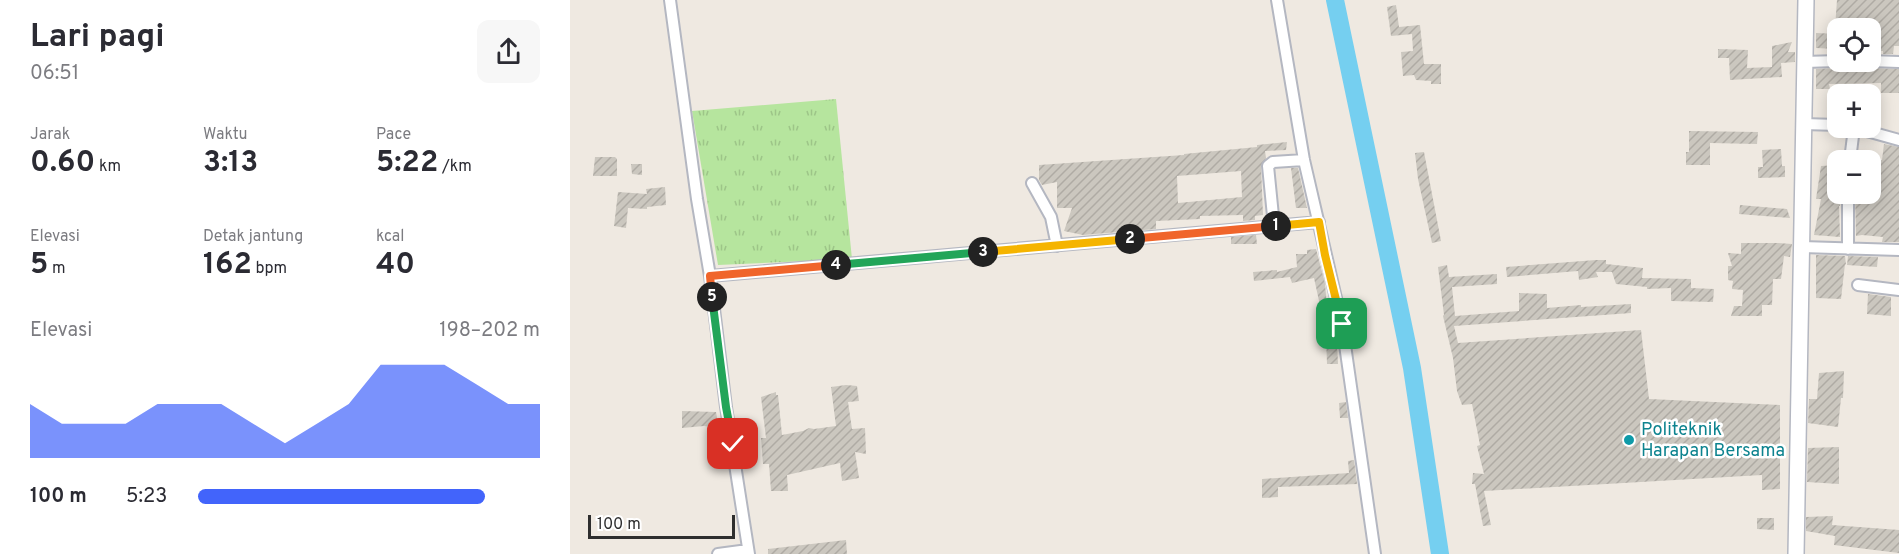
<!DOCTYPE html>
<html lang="id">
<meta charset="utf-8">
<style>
:root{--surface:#fff;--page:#f7f7f7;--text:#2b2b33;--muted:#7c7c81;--accent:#4264fb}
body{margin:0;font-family:Overpass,sans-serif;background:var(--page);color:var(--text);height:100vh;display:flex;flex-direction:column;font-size:22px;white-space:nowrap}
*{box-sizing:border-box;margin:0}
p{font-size:20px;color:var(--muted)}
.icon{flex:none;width:33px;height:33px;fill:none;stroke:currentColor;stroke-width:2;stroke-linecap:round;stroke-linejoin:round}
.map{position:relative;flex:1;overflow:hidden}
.sheet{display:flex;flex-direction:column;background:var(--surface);width:570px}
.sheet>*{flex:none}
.controls{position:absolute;left:1257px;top:18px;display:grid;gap:12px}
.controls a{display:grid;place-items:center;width:54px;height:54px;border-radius:12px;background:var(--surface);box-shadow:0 3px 15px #0003;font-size:30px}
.scale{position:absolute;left:18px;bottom:15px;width:147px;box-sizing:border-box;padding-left:6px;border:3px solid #2e2e2e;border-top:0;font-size:16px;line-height:21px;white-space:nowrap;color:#2e2e2e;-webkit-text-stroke:4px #fff;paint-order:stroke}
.pin{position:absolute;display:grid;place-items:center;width:51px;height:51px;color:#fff;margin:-26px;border-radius:12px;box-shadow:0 3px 9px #0006}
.km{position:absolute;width:30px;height:30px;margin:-15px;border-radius:50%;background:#222;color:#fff;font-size:16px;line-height:30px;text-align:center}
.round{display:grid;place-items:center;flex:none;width:63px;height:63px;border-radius:12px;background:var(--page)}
.headline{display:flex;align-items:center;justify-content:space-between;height:102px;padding:0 30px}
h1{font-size:33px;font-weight:700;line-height:45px}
.figures{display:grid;grid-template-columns:repeat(3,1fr);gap:9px;height:102px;padding:6px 30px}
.figures div{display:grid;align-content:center}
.figures b{font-size:30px;font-weight:700}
.figures small{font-size:16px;font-weight:400}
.figures p{font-size:16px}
.chart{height:168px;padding:12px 30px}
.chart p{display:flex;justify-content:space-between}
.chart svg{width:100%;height:108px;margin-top:6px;fill:var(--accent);opacity:.7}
ul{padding:0 30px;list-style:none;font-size:20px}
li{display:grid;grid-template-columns:96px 72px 1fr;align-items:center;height:45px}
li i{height:15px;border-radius:8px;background:var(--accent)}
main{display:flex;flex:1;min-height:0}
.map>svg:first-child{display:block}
.grass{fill:url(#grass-tufts)}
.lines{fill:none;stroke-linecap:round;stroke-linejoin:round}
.river{stroke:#75cff0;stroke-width:18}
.building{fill:url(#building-hatch);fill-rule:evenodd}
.minor-casing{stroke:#b4b7c1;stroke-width:14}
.secondary-casing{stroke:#b4b7c1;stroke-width:18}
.minor{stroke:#fff;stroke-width:10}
.secondary{stroke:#fff;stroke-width:15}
.split-1-casing{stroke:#fff;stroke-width:12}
.split-2-casing{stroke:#fff;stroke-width:12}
.split-3-casing{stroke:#fff;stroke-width:12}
.split-4-casing{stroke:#fff;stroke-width:12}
.split-5-casing{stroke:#fff;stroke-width:12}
.split-6-casing{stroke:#fff;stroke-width:12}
.split-1{stroke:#f5b400;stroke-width:8}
.split-2{stroke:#f0652b;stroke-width:8}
.split-3{stroke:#f5b400;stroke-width:8}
.split-4{stroke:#22a559;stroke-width:8}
.split-5{stroke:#f0652b;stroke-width:8}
.split-6{stroke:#22a559;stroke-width:8}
.culture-dot{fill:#0f9aa8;stroke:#fff;stroke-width:2}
.labels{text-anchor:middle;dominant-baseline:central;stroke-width:5;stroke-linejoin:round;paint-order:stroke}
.culture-label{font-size:18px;fill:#0d838f;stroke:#fff;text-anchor:start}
</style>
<main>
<section class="sheet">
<div class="headline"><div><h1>Lari pagi</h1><p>06:51</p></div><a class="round"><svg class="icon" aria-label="share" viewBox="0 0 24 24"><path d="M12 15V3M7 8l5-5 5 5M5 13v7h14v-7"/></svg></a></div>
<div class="figures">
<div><p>Jarak</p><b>0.60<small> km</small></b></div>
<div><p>Waktu</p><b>3:13</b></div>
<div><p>Pace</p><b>5:22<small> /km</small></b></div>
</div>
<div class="figures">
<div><p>Elevasi</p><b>5<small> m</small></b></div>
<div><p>Detak jantung</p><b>162<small> bpm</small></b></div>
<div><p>kcal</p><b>40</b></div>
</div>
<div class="chart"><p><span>Elevasi</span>198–202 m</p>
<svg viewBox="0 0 160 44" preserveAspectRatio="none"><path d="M0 44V22L10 30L20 30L30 30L40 22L50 22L60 22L70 30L80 38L90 30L100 22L110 6L120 6L130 6L140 14L150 22L160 22V44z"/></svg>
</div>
<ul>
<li><b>100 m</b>5:23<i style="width:84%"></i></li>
</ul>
</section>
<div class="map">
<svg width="1329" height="554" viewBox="0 0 1329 554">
<defs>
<pattern id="grass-tufts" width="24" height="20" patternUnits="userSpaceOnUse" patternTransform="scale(1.5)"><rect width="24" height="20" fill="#b6e59e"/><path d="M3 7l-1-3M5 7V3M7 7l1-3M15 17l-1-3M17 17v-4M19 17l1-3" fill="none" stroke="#9dc588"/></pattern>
<pattern id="building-hatch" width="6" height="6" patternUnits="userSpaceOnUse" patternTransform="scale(1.5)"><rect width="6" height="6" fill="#cbc7bf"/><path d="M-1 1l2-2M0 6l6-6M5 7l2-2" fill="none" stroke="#afaba4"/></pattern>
</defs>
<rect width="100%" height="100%" fill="#efe9e1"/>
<path class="grass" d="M266,99L282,259L148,265L122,111Z"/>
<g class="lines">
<path class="river" d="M765,0L842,368L870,554"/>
</g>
<path class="building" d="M1267,0H1329V46H1324L1323,54H1313V51H1300V28L1282,27V28H1265Z
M826,5L829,27L850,25L854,64H871V84H861V81L846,80L844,75L833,76L831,52L843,51L842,34L821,36L817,7Z
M1246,33L1268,34V49L1246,48Z
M1222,42L1218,52H1225V62L1211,63L1212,77L1160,80L1159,58H1148V49L1178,50L1177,68L1202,67V46Z
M1275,63H1293L1296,67L1300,68L1329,69V93H1311V83L1259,84L1260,89H1246V69L1269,68Z
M1119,131L1188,132L1187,144L1140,143V165H1116V152H1119Z
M717,142L716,150L695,151L696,158L691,166L693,215L685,216V220L673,221V215L630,216V219L586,221V229L513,235L494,231L502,208H487V182L472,185L469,180V165L614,155V154L687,147V145ZM671,171L672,197L608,203L607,176Z
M1314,144L1329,147V242H1312L1313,237L1292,235L1286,236L1285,194H1300V163H1307V160H1312Z
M1211,149L1212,166H1215V177L1188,178V167H1193L1192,150Z
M854,152L871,241L862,243L848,179L845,153Z
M25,157H45L47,159V176H23Z
M61,164H72V175L62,174Z
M1268,165V194H1271L1270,206H1269L1270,237L1244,235L1251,199H1246L1251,166Z
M721,168H728L737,208H726Z
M95,187L96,205L77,207V209L58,208L56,228L44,226L48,192L77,194L76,189Z
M1170,205L1217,209L1220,218L1169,214Z
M686,235L687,244H661V237Z
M1171,243H1208L1222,244L1220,257L1214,256L1211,279H1203L1202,305H1192V316H1161L1164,306H1172L1173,290L1162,289L1163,281L1158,280V266H1162L1158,253L1171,254Z
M746,249L755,283L757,307H760L762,315L766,343H767L768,364H757L756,335H752L751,310L744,278L722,283L720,277L684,281L683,272L707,270V272L727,267L726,254H737V250Z
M1246,255L1275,256L1276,265L1275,264L1271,299L1246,298Z
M1278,256L1308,257L1307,267L1277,265Z
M1026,260H1036V264L1073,268L1072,278L1121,279V288L1144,289L1143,302L1101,301V288L1077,289V287L1046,284L1042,272H1026L1028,277L1009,280L1008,271L937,277L936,267Z
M877,265L879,277L927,274V284L882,287L885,316L949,311V293L977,294V308L1011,305V307L1061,304V313L884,326L888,343L1071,330L1079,399L1210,405V489L1192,490V475L914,491L921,525L913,526L905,484H902L903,473L914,474L907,446L910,445L902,404L892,405L887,391L883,358L873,316L874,315L868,267Z
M1298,294L1321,297V316L1297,314Z
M1274,371L1273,398H1271L1268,427L1238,423L1239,399H1247L1249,373Z
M276,385L287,386L289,401L278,402L282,429L295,428L296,454L285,452L289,478L272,481L270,463L217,475L218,491H201L199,464H193L191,438H196L191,397L206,392V395H208L212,435L233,431L239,428L244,429L266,426L261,387Z
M776,402L778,418H770L769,403Z
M112,411L146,412L149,428L134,426L112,428Z
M1269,447V484L1237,482L1238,448Z
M784,460L787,484L708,487V497L692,498V479L779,473L778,461Z
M1263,516L1262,525L1329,530V553L1264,545L1265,536L1236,531V517Z
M1187,518H1204V530L1187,529Z
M276,540L277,554H198V549Z"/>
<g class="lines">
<defs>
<path id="minor" d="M100,0L127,199L140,276L156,407L179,554
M707,0L734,160L772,324L805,554
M1300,61L1329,62
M1234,62L1268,61
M1233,124L1268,125
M1286,128L1329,140
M1280,160L1284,128
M462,183L481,217L487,246
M704,226L698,166L703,162L734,160
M1232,247L1329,250
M1278,249V194
M140,276L749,222
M1288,285L1329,290
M148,554L178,550"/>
<path id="secondary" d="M1226,554L1236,0"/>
</defs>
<use href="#minor" class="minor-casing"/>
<use href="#secondary" class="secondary-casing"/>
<use href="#minor" class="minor"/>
<use href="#secondary" class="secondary"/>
</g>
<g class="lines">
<defs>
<path id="split-1" d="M706,226L749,222L755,255L772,324"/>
<path id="split-2" d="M560,239L706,226"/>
<path id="split-3" d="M413,252L560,239"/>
<path id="split-4" d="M266,265L413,252"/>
<path id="split-5" d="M142,297L140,276L266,265"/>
<path id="split-6" d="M142,297L156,407L163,444"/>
</defs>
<use href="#split-1" class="split-1-casing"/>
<use href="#split-2" class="split-2-casing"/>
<use href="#split-3" class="split-3-casing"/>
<use href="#split-4" class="split-4-casing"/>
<use href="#split-5" class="split-5-casing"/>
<use href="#split-6" class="split-6-casing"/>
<use href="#split-1" class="split-1"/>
<use href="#split-2" class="split-2"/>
<use href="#split-3" class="split-3"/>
<use href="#split-4" class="split-4"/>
<use href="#split-5" class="split-5"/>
<use href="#split-6" class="split-6"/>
</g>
<circle class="culture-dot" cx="1059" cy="440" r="6"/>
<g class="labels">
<g class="culture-label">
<text x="1071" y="430">Politeknik<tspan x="1071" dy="21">Harapan Bersama</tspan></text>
</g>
</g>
</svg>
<div class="controls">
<a><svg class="icon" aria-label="locate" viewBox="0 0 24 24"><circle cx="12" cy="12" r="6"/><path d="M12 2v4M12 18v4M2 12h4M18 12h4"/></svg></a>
<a>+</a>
<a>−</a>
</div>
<div class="scale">100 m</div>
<div class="pin" style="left:772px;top:324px;background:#1e9e55"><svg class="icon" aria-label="arrive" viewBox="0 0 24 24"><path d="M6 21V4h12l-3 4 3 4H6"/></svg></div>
<div class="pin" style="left:163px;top:444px;background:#d93025"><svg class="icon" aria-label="check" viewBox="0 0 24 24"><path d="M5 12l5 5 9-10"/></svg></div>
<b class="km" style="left:706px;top:226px">1</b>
<b class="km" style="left:560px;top:239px">2</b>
<b class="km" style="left:413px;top:252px">3</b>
<b class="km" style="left:266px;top:265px">4</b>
<b class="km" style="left:142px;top:297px">5</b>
</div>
</main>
